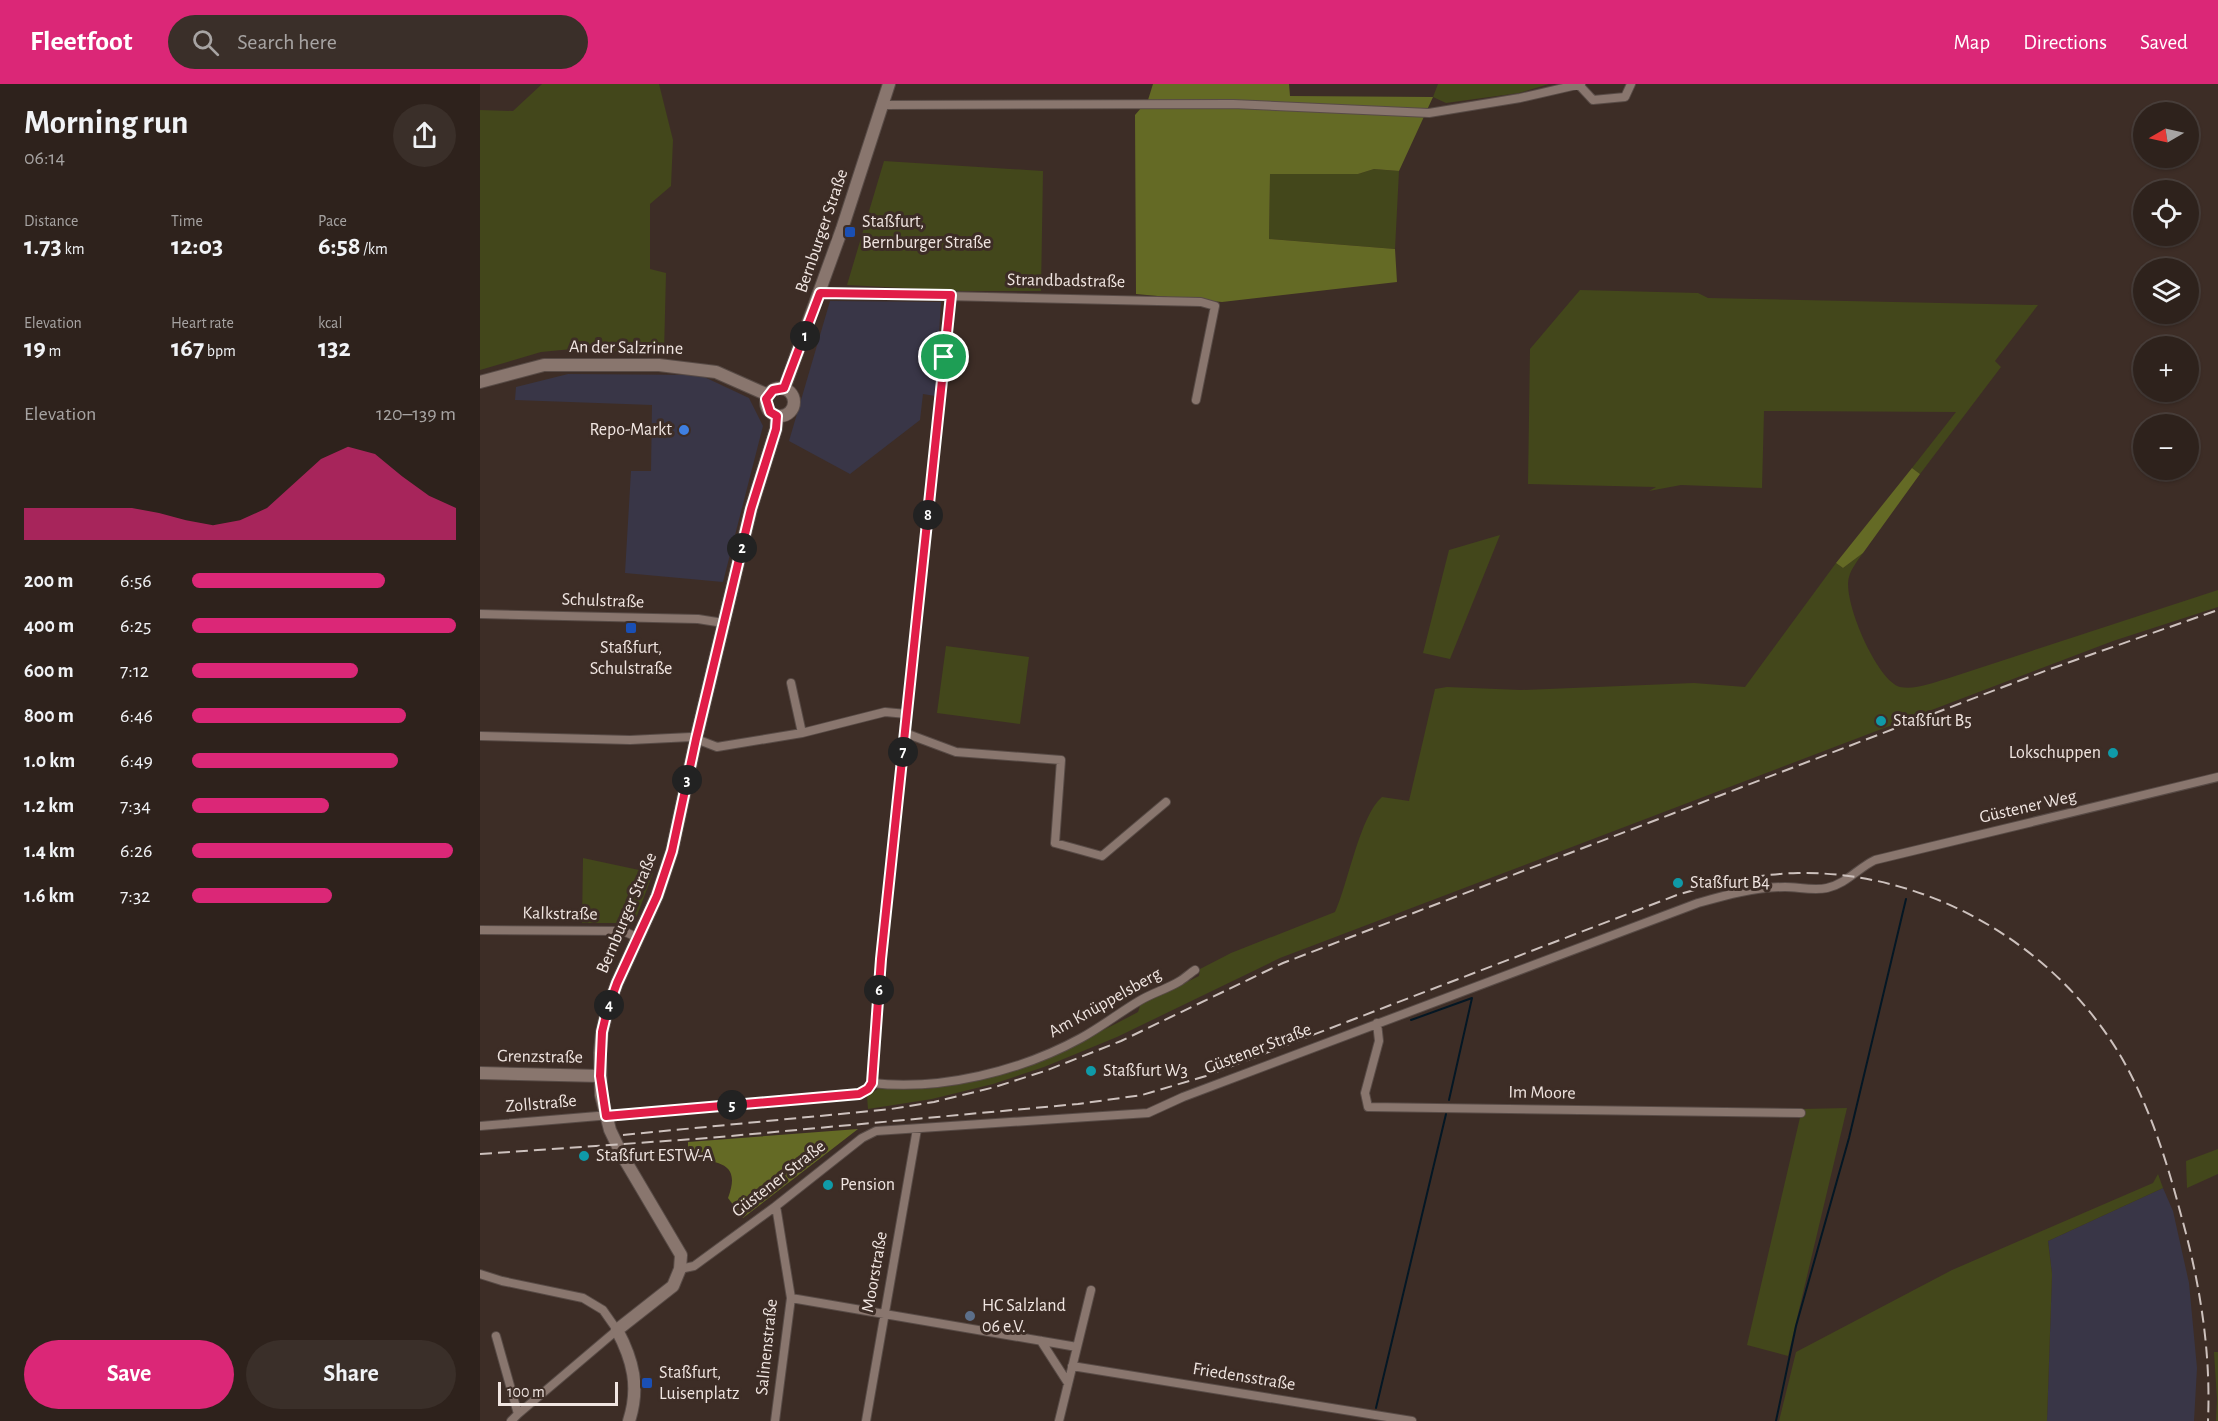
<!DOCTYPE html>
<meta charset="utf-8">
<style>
:root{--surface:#2e221c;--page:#3a2f29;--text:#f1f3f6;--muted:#a7a4a3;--line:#493f3b;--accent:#db2777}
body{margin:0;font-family:"Alegreya Sans",sans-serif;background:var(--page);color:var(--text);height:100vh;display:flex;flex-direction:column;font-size:22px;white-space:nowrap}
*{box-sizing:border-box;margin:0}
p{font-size:20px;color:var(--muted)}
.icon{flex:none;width:33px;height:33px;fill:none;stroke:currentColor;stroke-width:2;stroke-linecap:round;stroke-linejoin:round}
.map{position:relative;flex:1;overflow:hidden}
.sheet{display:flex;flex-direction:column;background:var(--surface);width:480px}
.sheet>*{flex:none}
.needle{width:39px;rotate:261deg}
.buttons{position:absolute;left:1653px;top:18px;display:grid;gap:12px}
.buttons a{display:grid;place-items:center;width:66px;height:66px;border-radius:50%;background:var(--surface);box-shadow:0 2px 4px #0004,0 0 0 2px var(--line);font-size:30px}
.scale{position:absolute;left:18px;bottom:15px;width:120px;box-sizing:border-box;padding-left:6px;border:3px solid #f0e5e1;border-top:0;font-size:16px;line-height:21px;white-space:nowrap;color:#f0e5e1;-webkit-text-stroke:4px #3d2d26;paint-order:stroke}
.pin{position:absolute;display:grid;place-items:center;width:51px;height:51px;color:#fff;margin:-26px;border:3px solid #fff;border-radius:50%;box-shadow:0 2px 6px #0007}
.km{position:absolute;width:30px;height:30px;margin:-15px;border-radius:50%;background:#222;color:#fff;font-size:16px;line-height:30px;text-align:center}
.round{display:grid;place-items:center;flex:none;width:63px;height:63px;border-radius:32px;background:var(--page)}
.headline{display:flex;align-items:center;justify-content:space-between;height:102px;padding:0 24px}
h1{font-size:33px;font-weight:700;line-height:45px}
.stats{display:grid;grid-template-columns:repeat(3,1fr);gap:9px;height:102px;padding:6px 24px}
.stats div{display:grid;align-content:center}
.stats b{font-size:26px;font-weight:700}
.stats small{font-size:16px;font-weight:400}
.stats p{font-size:16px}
.chart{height:168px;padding:12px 24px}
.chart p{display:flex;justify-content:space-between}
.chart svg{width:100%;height:108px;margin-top:6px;fill:var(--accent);opacity:.7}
.cta{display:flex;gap:12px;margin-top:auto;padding:12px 24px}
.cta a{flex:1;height:69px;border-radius:36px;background:var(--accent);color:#fff;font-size:24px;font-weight:700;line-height:69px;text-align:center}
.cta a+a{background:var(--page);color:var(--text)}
ul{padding:0 24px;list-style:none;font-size:20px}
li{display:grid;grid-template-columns:96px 72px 1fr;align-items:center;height:45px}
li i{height:15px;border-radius:8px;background:var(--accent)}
header{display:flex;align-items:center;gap:36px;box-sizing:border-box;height:84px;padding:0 30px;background:var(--accent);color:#fff}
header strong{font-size:28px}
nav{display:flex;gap:33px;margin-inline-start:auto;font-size:21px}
.search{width:420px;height:54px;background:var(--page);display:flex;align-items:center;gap:15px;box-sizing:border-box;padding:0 21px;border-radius:33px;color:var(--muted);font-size:22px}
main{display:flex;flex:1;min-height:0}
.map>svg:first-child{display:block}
.commercial{fill:#393647}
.green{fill:#43471b}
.forest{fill:#646a25}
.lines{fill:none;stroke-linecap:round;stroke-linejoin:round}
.stream{stroke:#041724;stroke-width:2}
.minor-casing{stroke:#584b46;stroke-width:10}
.secondary-casing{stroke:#584b46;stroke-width:14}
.minor{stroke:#89766e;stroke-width:8}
.secondary{stroke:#89766e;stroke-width:12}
.rail{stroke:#cdc1bd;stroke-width:2;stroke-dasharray:12 6;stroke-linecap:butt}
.route-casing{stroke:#fff;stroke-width:12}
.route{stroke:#e11d48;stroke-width:8}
.transit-dot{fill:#1a4fb4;stroke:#3d2d26;stroke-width:2}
.shop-dot{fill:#3f7fe0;stroke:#3d2d26;stroke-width:2}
.culture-dot{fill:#0f9aa8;stroke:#3d2d26;stroke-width:2}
.service-dot{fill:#5c6f8a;stroke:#3d2d26;stroke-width:2}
.labels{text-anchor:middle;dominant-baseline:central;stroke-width:6;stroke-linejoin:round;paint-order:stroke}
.poi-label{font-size:18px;fill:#f0e5e1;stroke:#3d2d26;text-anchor:start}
.street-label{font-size:18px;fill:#f0e5e1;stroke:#3d2d26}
</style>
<header>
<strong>Fleetfoot</strong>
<div class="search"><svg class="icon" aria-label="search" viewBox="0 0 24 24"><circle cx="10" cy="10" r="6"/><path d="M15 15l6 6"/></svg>Search here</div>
<nav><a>Map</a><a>Directions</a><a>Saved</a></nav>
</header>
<main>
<section class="sheet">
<div class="headline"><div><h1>Morning run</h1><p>06:14</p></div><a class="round"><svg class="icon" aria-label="share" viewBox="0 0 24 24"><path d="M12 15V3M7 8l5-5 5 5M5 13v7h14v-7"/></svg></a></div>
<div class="stats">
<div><p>Distance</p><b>1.73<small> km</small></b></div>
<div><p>Time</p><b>12:03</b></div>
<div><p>Pace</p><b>6:58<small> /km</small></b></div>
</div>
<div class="stats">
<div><p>Elevation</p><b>19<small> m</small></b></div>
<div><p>Heart rate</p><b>167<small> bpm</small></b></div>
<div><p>kcal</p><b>132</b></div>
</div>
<div class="chart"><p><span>Elevation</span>120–139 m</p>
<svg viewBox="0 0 160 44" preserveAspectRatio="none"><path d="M0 44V31L10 31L20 31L30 31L40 31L50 33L60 36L70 38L80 36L90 31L100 21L110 11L120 6L130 9L140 18L150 26L160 31V44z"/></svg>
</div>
<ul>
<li><b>200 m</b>6:56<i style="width:73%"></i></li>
<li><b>400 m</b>6:25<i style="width:100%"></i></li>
<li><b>600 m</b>7:12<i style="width:63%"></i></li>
<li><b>800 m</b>6:46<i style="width:81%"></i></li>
<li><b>1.0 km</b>6:49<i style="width:78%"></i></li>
<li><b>1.2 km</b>7:34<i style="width:52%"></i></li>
<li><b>1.4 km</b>6:26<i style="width:99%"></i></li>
<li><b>1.6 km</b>7:32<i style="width:53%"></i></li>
</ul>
<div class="cta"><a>Save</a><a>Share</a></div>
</section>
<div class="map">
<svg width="1738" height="1337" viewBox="0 0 1738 1337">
<rect width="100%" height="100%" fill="#3d2d26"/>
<path class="commercial" d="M350,217L461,218L455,312L443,310L440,336L370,390L309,357Z
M88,290L220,291L269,314L283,342L243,498L145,489L151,387H171L172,321L35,316L36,303Z
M1683,1104L1693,1127L1709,1199L1717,1284L1714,1337H1567L1572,1190L1568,1157Z"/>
<path class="green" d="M62,0H179L193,56L191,102L170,120V185L186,189L184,269L92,265L61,268L0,286V26L33,27Z
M958,0H1069L1039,9L966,19L953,13Z
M404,77L563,87L561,207H482L367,201Z
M894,85L919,87L915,165L789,155L790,90H878Z
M1100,206L1218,209L1228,214L1558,221L1515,277L1521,283L1440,390L1432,384L1476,328L1284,327L1282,404L1201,401L1169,407L1176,403L1048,400L1050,265Z
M1020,451L970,575L943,569L969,466Z
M1383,469C1378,476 1371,485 1369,493C1362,516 1397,597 1420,603C1435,606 1452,599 1466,595L1738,506V523L1633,557L800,874L637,953L564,983L513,1000L452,1015L388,1025L387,1012L401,1003C483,1017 587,966 658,928L661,919L675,914L719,892L720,885L751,869L855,828C868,800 880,731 902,713L929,717L955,605L967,603L1041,606L1214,599L1265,603L1356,479L1363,484Z
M466,562L549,573L540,640L457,629Z
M103,774L173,789L155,837L151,839H102Z
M1367,1024L1308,1272L1267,1261L1322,1025Z
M1738,1065V1090L1707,1104L1706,1077Z
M1678,1090L1683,1104L1568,1157L1572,1190L1567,1337H1299L1316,1268L1472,1186L1673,1099Z
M1734,1268H1738V1337H1736L1737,1315Z"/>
<path class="forest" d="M673,0H809L810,12L953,13L919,87L894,85L878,90H790L789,155L915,165L917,198L742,218L656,210L655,31L668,16Z
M1432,384L1440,390L1383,469L1363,484L1356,479Z
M378,1045L263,1134L248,1114C262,1077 237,1079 208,1072V1058Z"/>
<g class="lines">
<path class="stream" d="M931,936L992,914L969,1016
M896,1324L966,1030
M1296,1337L1316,1242L1369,1054L1426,815"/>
<defs>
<path id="minor" d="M1100,2L1113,16L1145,13L1151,0
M402,21L753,20L949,29L1040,14L1101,0
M340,209L721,218L735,222L716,316
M0,530L218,535L237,538L244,541
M311,599L322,649
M427,630L471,211
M425,649L476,668L581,676L575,759L622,772L686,718
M0,652L150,656L211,653L237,663L322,649L405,628L427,630L401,875L392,999
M0,846L143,847L159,854
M897,939L899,957L885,1009L888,1023L1321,1029
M0,1042L379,1010L388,1005L392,999C460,1007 541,987 601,954C621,943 639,929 659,917C672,909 687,905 700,897C705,894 710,889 715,886
M200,1185L214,1182L296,1122L382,1054L396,1047L668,1029L703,1013L1218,819C1246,811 1275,803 1305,803C1318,803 1334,807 1347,804C1366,800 1378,784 1395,776L1738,693
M0,1190L22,1197L103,1214L123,1226L137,1246L38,1330
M311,1214L597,1263
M16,1252L38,1330L31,1337
M561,1257L588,1299
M592,1282L932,1337
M295,1337L311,1214L296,1122
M386,1337L437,1045
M579,1337L611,1206"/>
<path id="secondary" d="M0,298L64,281H179L236,288L288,311
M286 318a14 14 0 1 1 28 0a14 14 0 1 1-28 0Z
M304,305L362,145L409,0
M0,989L120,992
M149,1337C160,1303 153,1276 137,1246L193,1202L200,1185L201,1171L142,1071L130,1046L121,1011L120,969L122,948L127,927L137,899L177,812L192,767L216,655L271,425L296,345L297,332"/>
</defs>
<use href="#minor" class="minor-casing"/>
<use href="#secondary" class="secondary-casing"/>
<use href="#minor" class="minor"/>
<use href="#secondary" class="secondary"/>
<path class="rail" d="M143,1051L411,1025L454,1018L515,1003L565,987L641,957L803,879L1570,585L1738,526
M0,1070L229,1054L598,1020L662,1011L726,992L1197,811C1237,799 1276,790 1318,789C1446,787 1570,858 1637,966C1668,1017 1686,1074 1701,1131C1720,1199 1731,1267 1728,1337"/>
</g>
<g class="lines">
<defs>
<path id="route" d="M340,209L471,211L401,875L392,999L388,1005L379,1010L126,1032L120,992L122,948L127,927L137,899L177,812L192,767L216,655L271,425L296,345L297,332L290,328L286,315L293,306L304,304Z"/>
</defs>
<use href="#route" class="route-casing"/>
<use href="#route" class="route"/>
</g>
<g class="transit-dot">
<rect x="364" y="142" width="12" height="12" rx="3"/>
<rect x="145" y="538" width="12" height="12" rx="3"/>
<rect x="161" y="1293" width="12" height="12" rx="3"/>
</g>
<circle class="shop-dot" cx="204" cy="346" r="6"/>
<g class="culture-dot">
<circle cx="1401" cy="637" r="6"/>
<circle cx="1633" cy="669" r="6"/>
<circle cx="1198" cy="799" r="6"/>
<circle cx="611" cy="987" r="6"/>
<circle cx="104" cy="1072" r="6"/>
<circle cx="348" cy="1101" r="6"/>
</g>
<circle class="service-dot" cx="490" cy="1232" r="6"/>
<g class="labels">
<g class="poi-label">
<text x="382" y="138">Staßfurt,<tspan x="382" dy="21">Bernburger Straße</tspan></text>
<text x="192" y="346" text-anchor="end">Repo-Markt</text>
<text x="151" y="564" text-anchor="middle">Staßfurt,<tspan x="151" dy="21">Schulstraße</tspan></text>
<text x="1413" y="637">Staßfurt B5</text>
<text x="1621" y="669" text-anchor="end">Lokschuppen</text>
<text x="1210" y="799">Staßfurt B4</text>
<text x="623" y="987">Staßfurt W3</text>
<text x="116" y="1072">Staßfurt ESTW-A</text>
<text x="360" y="1101">Pension</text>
<text x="502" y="1222">HC Salzland<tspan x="502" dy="21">06 e.V.</tspan></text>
<text x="179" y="1289">Staßfurt,<tspan x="179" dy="21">Luisenplatz</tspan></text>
</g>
<g class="street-label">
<text transform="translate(342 147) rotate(-71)">Bernburger Straße</text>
<text transform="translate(586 197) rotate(1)">Strandbadstraße</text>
<text transform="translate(146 264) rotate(1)">An der Salzrinne</text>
<text transform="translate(123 517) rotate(2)">Schulstraße</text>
<text transform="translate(1548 723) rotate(-13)">Güstener Weg</text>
<text transform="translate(147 829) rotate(-67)">Bernburger Straße</text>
<text transform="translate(80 830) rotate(1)">Kalkstraße</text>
<text transform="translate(625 919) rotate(-29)">Am Knüppelsberg</text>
<text transform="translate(778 965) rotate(-21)">Güstener Straße</text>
<text transform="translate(60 973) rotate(1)">Grenzstraße</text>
<text transform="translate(1062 1009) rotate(1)">Im Moore</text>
<text transform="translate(61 1020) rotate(-5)">Zollstraße</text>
<text transform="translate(299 1095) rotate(-38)">Güstener Straße</text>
<text transform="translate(395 1188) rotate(-80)">Moorstraße</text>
<text transform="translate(287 1263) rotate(-84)">Salinenstraße</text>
<text transform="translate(764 1293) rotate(9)">Friedensstraße</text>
</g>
</g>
</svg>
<div class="buttons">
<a><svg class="needle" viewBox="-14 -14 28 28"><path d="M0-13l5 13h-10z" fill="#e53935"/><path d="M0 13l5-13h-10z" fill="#a7a4a3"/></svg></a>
<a><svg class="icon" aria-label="locate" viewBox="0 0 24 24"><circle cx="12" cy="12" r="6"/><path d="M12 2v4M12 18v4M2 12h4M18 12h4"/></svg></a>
<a><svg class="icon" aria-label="layers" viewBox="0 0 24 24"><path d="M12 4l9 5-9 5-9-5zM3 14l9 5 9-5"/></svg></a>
<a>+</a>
<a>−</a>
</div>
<div class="scale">100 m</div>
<div class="pin" style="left:464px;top:273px;background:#1e9e55"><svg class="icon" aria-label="arrive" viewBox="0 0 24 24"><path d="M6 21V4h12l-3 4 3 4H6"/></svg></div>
<b class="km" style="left:325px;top:252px">1</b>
<b class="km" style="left:262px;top:464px">2</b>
<b class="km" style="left:207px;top:696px">3</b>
<b class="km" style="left:129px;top:921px">4</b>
<b class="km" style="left:252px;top:1021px">5</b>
<b class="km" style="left:399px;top:906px">6</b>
<b class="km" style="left:423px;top:668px">7</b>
<b class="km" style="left:448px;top:431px">8</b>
</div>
</main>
